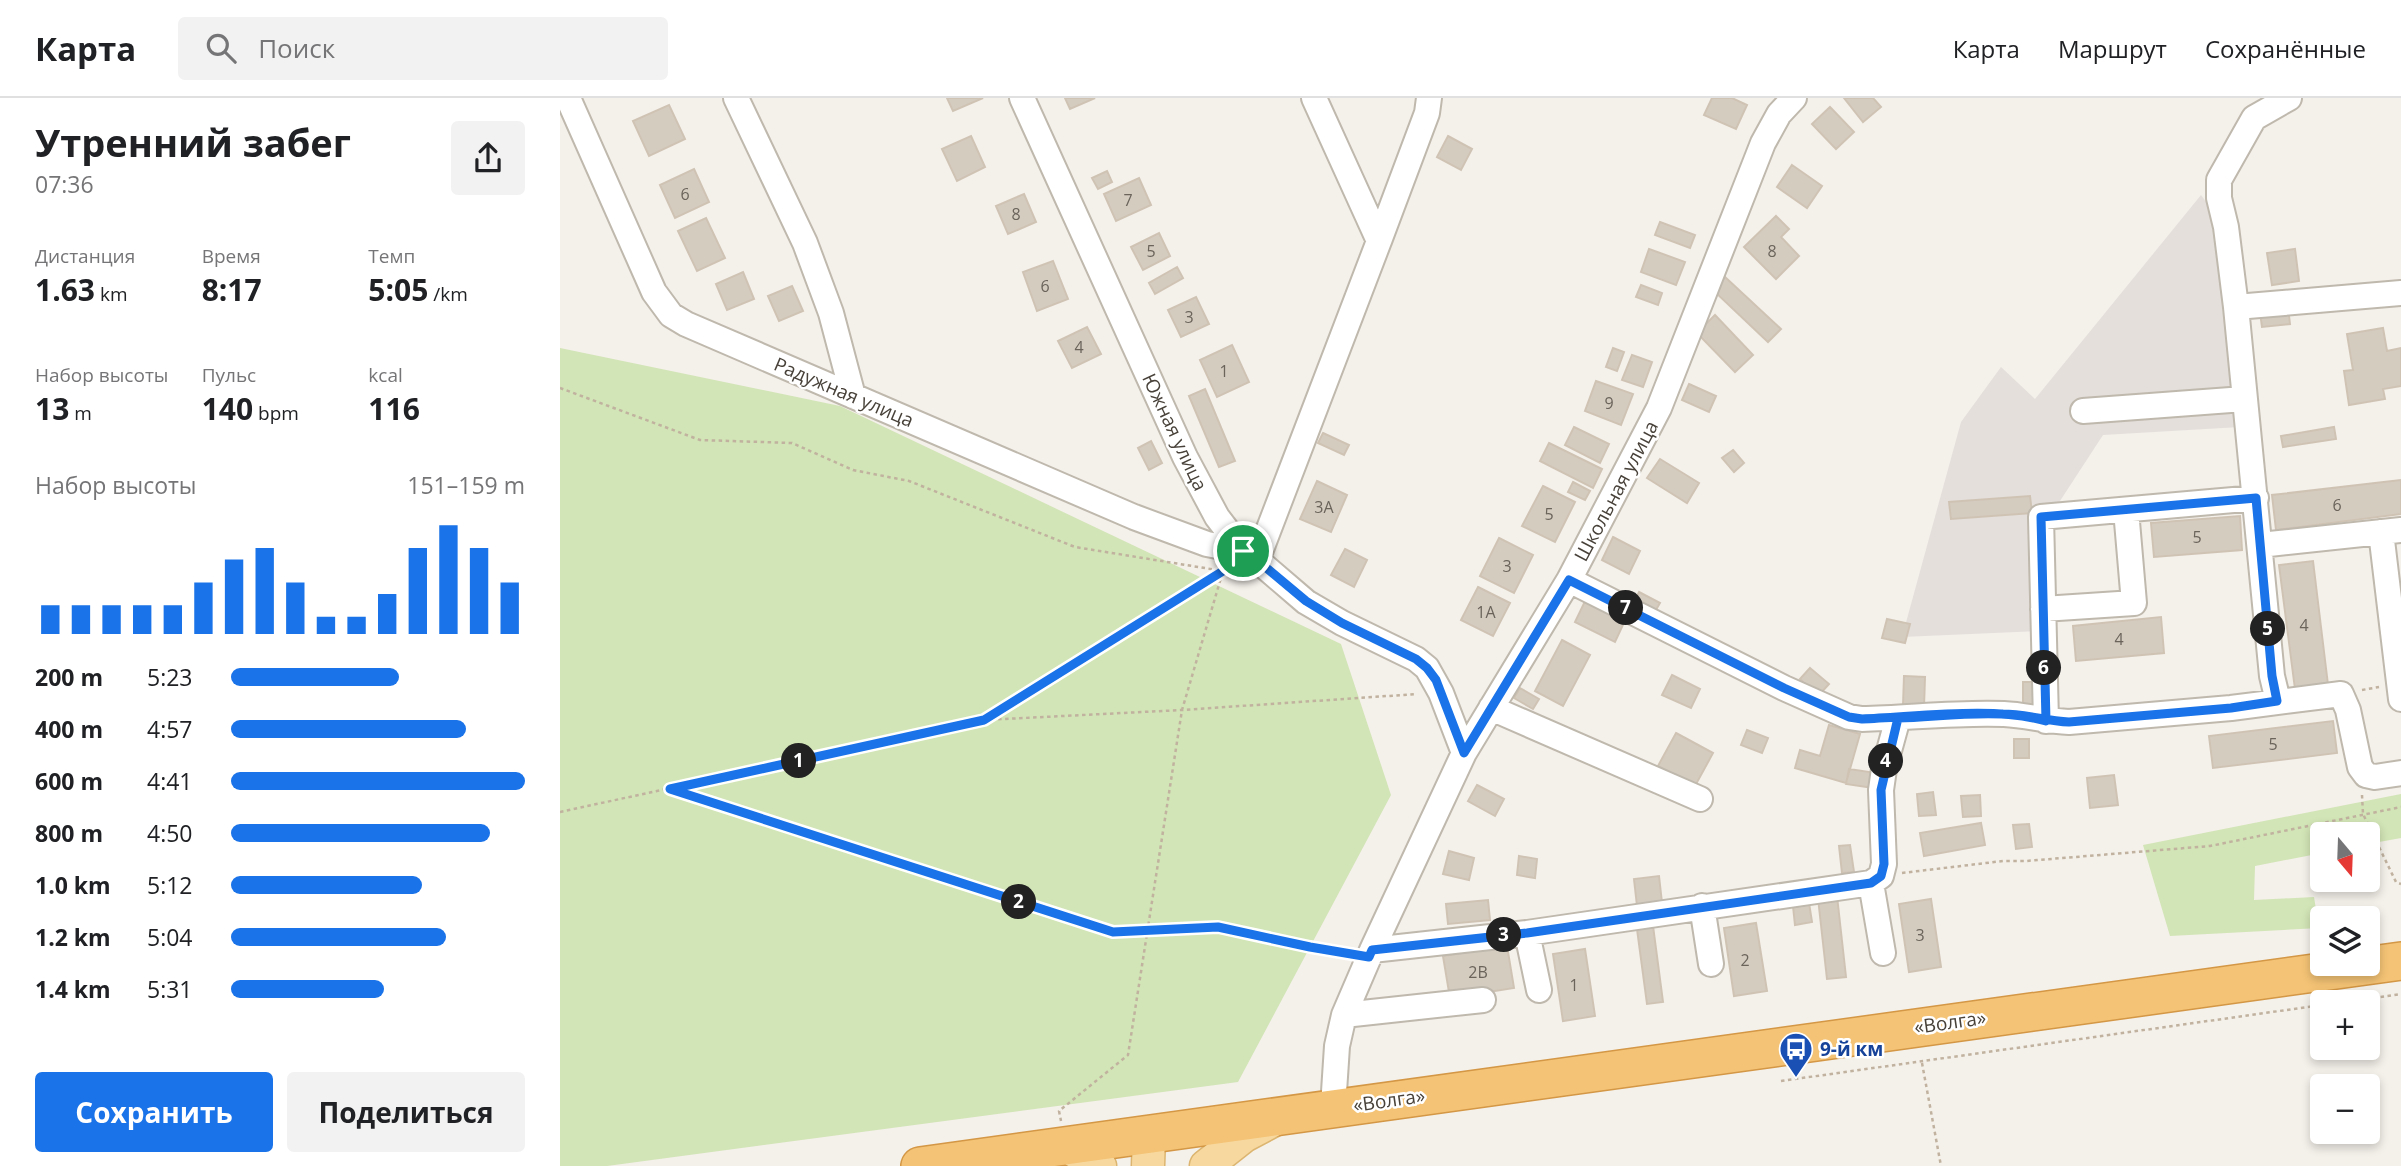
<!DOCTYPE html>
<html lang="ru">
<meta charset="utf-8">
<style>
:root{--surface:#fff;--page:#f2f2f2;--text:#202124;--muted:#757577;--line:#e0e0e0;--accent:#1a73e8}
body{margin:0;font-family:"Open Sans",sans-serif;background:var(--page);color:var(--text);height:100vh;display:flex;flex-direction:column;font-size:26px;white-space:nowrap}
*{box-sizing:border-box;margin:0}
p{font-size:23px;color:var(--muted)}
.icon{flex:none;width:38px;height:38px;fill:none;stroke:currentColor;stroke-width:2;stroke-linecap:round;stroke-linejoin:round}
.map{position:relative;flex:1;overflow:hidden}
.sheet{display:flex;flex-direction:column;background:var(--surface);width:560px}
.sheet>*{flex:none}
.needle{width:46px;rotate:161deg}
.fabs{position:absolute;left:1750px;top:724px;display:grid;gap:14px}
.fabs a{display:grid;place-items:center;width:70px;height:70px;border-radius:7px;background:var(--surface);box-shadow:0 4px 10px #0003;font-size:35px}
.pin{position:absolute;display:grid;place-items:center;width:60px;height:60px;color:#fff;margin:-30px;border:4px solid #fff;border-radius:50%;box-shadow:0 2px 7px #0007}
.km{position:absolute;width:35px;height:35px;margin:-18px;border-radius:50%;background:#222;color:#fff;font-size:19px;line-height:35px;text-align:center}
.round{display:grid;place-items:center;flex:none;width:74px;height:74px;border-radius:7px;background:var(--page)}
.summary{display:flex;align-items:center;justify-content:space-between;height:119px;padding:0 35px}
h1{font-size:38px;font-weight:700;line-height:52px}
.figures{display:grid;grid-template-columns:repeat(3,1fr);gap:10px;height:119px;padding:7px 35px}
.figures div{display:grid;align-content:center}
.figures b{font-size:30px;font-weight:700}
.figures small{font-size:19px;font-weight:400}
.figures p{font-size:19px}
.chart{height:196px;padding:14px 35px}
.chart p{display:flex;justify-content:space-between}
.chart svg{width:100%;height:126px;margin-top:7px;stroke:var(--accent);stroke-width:6}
.button{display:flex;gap:14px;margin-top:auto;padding:14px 35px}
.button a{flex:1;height:80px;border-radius:7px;background:var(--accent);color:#fff;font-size:28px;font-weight:700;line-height:80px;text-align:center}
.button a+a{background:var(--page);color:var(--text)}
ul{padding:0 35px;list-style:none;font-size:23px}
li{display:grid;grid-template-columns:112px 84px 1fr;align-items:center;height:52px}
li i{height:18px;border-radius:9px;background:var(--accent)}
header{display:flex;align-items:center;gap:42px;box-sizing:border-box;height:98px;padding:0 35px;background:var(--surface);border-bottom:2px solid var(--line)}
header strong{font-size:33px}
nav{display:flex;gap:38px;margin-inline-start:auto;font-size:24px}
.search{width:490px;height:63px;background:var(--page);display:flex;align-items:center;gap:18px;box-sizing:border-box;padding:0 24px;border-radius:7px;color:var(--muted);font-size:26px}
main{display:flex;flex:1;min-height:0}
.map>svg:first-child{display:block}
.industrial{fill:#e4dfdb}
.green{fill:#d2e5b6}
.building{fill:#d5ccc0;stroke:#cfc3b4;stroke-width:2}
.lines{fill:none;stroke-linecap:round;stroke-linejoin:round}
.minor-casing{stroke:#bfb8ad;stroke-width:28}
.major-casing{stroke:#dcb570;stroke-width:35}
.highway-casing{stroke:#d39745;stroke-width:40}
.path{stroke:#c0b29f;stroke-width:2.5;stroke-dasharray:3.5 3.5;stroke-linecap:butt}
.minor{stroke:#fff;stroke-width:24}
.major{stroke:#f7d9a0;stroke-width:32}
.highway{stroke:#f4c375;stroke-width:37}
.route-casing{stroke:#fff;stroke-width:14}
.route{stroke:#1a73e8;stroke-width:9}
.labels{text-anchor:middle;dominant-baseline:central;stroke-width:5;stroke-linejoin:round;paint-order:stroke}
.number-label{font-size:16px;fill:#6a645b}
.street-label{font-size:19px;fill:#474139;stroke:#fff}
.transit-label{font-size:19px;font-weight:bold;fill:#164399;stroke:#fff;text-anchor:start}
</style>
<header>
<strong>Карта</strong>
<div class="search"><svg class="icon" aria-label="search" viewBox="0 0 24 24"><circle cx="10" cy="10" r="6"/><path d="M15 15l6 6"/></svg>Поиск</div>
<nav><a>Карта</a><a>Маршрут</a><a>Сохранённые</a></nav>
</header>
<main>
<section class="sheet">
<div class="summary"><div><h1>Утренний забег</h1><p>07:36</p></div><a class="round"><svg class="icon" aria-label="share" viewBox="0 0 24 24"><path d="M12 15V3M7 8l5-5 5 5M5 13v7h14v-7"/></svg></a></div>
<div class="figures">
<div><p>Дистанция</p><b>1.63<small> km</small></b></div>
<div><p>Время</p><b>8:17</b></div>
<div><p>Темп</p><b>5:05<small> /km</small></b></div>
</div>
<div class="figures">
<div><p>Набор высоты</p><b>13<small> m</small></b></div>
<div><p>Пульс</p><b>140<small> bpm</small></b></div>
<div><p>kcal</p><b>116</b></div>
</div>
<div class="chart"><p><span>Набор высоты</span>151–159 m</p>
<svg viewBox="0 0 160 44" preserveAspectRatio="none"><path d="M5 44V34M15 44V34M25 44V34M35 44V34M45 44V34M55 44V26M65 44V18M75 44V14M85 44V26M95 44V38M105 44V38M115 44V30M125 44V14M135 44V6M145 44V14M155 44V26"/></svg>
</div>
<ul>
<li><b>200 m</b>5:23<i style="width:57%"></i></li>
<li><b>400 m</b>4:57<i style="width:80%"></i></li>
<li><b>600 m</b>4:41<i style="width:100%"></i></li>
<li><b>800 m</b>4:50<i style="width:88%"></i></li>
<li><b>1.0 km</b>5:12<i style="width:65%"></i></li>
<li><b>1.2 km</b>5:04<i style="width:73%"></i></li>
<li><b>1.4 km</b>5:31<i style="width:52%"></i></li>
</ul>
<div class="button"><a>Сохранить</a><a>Поделиться</a></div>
</section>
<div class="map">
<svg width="1841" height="1068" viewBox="0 0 1841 1068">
<rect width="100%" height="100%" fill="#f4f0ea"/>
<path class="industrial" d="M1641,97L1662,125L1680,329L1543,337L1498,406L1472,415L1478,533L1342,539L1401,324L1441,269L1475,301Z"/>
<path class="green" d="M0,250L280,308L781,546L831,697L678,984L47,1068H0Z
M1841,696V740L1808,746V737H1762V755L1695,768L1694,802L1754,799L1759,830L1610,838L1583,747Z"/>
<path class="building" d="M387,0H423L393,13Z
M505,0H535L510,11Z
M1152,0H1172L1187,7L1176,31L1144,17Z
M1284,0H1313L1321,9L1303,24Z
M109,7L125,41L89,58L73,23Z
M1270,9L1294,34L1276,51L1252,26Z
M411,38L425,69L397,83L382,51Z
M888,38L912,51L901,72L877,59Z
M1232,67L1262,88L1247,110L1217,89Z
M134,71L149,104L115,120L100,87Z
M547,73L552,84L538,91L532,80Z
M579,80L591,107L556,123L544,96Z
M464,96L476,124L448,136L436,108Z
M1216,118L1229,131L1221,139L1239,158L1216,181L1184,149Z
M146,120L165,160L137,173L118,133Z
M1100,124L1135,137L1130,150L1095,137Z
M599,135L610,158L583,172L571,149Z
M1089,151L1125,164L1116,187L1081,174Z
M1735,151L1739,183L1712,187L1707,155Z
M493,163L508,201L477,213L463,174Z
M617,169L623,180L595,196L589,185Z
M183,174L194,201L167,212L156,186Z
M1165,179L1221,231L1208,244L1153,192Z
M1081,187L1102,195L1098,207L1076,199Z
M232,188L243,213L219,223L208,198Z
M636,199L649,226L621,239L608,212Z
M1728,210L1730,226L1702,229L1700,214Z
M1155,217L1193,257L1175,274L1137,235Z
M527,229L541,256L512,270L498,243Z
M1823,230L1827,253L1841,250V288L1823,291L1825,301L1789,307L1784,273L1793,272L1787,236Z
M672,247L689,284L657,299L640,262Z
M1053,250L1064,254L1057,273L1046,269Z
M1072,257L1092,264L1083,289L1062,282Z
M1036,283L1073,296L1061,327L1025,313Z
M1129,286L1156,298L1149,314L1122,302Z
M645,291L675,363L659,369L629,298Z
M1014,329L1049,346L1040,365L1005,347Z
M1774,329L1776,341L1723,349L1721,338Z
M763,335L789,347L784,357L758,345Z
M591,343L602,365L589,372L578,350Z
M989,345L1042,371L1033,390L980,363Z
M1173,352L1184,365L1174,374L1162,360Z
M1100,361L1139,385L1127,405L1087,380Z
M1841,382V416L1716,432L1712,397Z
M757,383L787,397L771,434L740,421Z
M1013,384L1030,393L1025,402L1008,394Z
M983,388L1015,404L995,444L962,428Z
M1470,398L1472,415L1391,421L1389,404Z
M1680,418L1682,452L1594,459L1591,425Z
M1053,439L1080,453L1069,476L1042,462Z
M939,440L973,457L954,495L920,478Z
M785,451L807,462L794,489L771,477Z
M1753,463L1768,587L1735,591L1719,467Z
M918,489L950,505L933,538L901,522Z
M1079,494L1100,505L1093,517L1073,506Z
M1028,497L1068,516L1055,544L1015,524Z
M1601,519L1604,555L1516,563L1513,528Z
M1327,521L1350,526L1345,545L1322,540Z
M1002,542L1030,557L1003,608L975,593Z
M1250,570L1269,586L1258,598L1240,581Z
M1112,577L1140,591L1131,610L1102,597Z
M1344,578L1365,579L1364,609L1343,608Z
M1463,584H1481V607H1463Z
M960,590L979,601L973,611L954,600Z
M1773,623L1777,655L1653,670L1649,638Z
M1269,627L1300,636L1286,685L1235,670L1240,652L1260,658Z
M1187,632L1208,640L1202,655L1181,647Z
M1116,635L1153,655L1135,688L1098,668Z
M1454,641H1469V660H1454Z
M1289,671L1316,675L1314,690L1286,686Z
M1554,677L1558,707L1530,710L1527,680Z
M917,687L944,701L935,718L908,703Z
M1373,694L1376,717L1359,718L1357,696Z
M1420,697L1421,718L1403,719L1401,698Z
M1421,725L1425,747L1364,758L1360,735Z
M1469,726L1472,749L1456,751L1453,727Z
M1290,747L1294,774L1282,775L1279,748Z
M889,753L914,760L909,782L883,776Z
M959,758L977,761L975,780L957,777Z
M1099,778L1102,805L1077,808L1074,781Z
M1277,798L1286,879L1267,881L1258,800Z
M1371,801L1381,869L1349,874L1339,806Z
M928,802L930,822L888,826L886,806Z
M1249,805L1252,824L1235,827L1233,808Z
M1196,825L1207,893L1174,898L1164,830Z
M1093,828L1103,904L1087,906L1077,831Z
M947,848L954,890L890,900L883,858Z
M1025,851L1035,918L1003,923L993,856Z"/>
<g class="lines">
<defs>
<path id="minor" d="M8,0L94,194L111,217L126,226L574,419L647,446L683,453
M176,0L245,145L271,215L293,298
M462,0L625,359L657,419L683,453L697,462L746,504L782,525L856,561L867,570L881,595L904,655
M819,143L867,15L869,0
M1676,209L1841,195
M1523,313L1684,301
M1821,434L1841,601
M1700,447L1841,432
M697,462L819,143L754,0
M1009,482L1224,590L1289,619L1302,621C1349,620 1397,614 1444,616C1466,617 1486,623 1509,624L1671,610L1781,596L1788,612L1800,669L1806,677L1815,679L1841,675
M1483,511L1574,505L1566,412
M1718,603L1712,578L1676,209L1666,129L1659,100V82L1694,20L1729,0
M931,610L1140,701
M1486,623L1481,419L1696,400
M1311,785L1323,855
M1142,808L1151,866
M967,835L979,892
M812,852L967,835L1311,785L1321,778L1324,766L1321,692L1324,671L1338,620
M784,917L923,902
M773,1009L777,948L784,917L812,852L904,655L1009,482L1099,310L1203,45L1219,16L1234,0"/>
<path id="major" d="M506,1048L540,1068
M588,1068L589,1036
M646,1068L684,1038L714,1022"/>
<path id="highway" d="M360,1068L1841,863"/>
</defs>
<use href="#minor" class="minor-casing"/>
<use href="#major" class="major-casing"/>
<use href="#highway" class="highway-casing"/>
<path class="path" d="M0,290L140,342L232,345L293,372L349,383L515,449L663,473
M1802,592L1819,589
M427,620L663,473L622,612L568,957L499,1013L501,1023
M113,692L553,834L658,829L788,855
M1802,697L1803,716L1836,784L1841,786
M0,714L424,622L622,612L857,596
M1342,775L1443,763H1466L1650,748L1841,709
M1779,905L1841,896
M1362,965L1381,1068
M1221,983L1762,907"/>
<use href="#minor" class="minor"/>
<use href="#major" class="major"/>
<use href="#highway" class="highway"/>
</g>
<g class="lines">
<defs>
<path id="route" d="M683,453L663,473L424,622L110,691L553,834L658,829L750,849L809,859L812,852L967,835L1311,785L1321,778L1324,766L1321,692L1338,620C1372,619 1408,614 1443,616C1465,616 1486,623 1509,624L1671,610L1717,603L1712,578L1696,400L1481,419L1486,623C1434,608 1357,619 1302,621L1289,619L1224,590L1009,482L904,655L876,582L867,570L856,561L782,525L746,503L697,462L683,453"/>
</defs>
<use href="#route" class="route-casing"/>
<use href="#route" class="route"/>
</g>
<defs>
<symbol id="bus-pin" viewBox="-11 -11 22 30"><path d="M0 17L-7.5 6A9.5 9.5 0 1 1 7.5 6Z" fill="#1a4fb4" stroke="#fff"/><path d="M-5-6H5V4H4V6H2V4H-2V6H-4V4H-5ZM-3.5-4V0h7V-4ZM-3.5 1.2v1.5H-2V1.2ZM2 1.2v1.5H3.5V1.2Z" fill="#fff"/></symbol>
</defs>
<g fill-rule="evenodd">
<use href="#bus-pin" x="1217" y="932" width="38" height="52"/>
</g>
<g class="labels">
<g class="number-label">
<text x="125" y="96">6</text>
<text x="568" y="102">7</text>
<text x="456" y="116">8</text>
<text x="591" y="153">5</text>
<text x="1212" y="153">8</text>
<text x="485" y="188">6</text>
<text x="629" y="219">3</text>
<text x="519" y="249">4</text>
<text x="664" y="273">1</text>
<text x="1049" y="305">9</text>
<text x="1777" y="407">6</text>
<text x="764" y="409">3А</text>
<text x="989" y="416">5</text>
<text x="1637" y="439">5</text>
<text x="947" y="468">3</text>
<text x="926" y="514">1А</text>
<text x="1744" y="527">4</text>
<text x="1559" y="541">4</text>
<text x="1713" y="646">5</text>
<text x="1360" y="837">3</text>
<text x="1185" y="862">2</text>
<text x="918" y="874">2В</text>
<text x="1014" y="887">1</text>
</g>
<g class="street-label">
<text transform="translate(284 294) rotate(23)">Радужная улица</text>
<text transform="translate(615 334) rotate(65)">Южная улица</text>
<text transform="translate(1056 393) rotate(-62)">Школьная улица</text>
<text transform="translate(1390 924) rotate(-8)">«Волга»</text>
<text transform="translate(829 1002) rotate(-8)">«Волга»</text>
</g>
<g class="transit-label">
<text x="1260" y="951">9-й км</text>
</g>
</g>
</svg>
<div class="fabs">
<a><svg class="needle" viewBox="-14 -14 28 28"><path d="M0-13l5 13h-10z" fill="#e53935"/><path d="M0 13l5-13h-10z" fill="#757577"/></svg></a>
<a><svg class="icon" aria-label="layers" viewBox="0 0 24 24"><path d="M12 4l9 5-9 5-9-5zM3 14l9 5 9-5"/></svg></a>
<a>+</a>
<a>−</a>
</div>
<div class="pin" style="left:683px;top:453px;background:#1e9e55"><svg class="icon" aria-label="arrive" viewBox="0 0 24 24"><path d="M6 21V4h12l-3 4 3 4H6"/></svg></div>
<b class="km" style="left:239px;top:663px">1</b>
<b class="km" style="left:459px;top:804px">2</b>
<b class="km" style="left:944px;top:837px">3</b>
<b class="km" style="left:1326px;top:663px">4</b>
<b class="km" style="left:1708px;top:531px">5</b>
<b class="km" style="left:1484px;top:570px">6</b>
<b class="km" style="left:1066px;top:510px">7</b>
</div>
</main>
